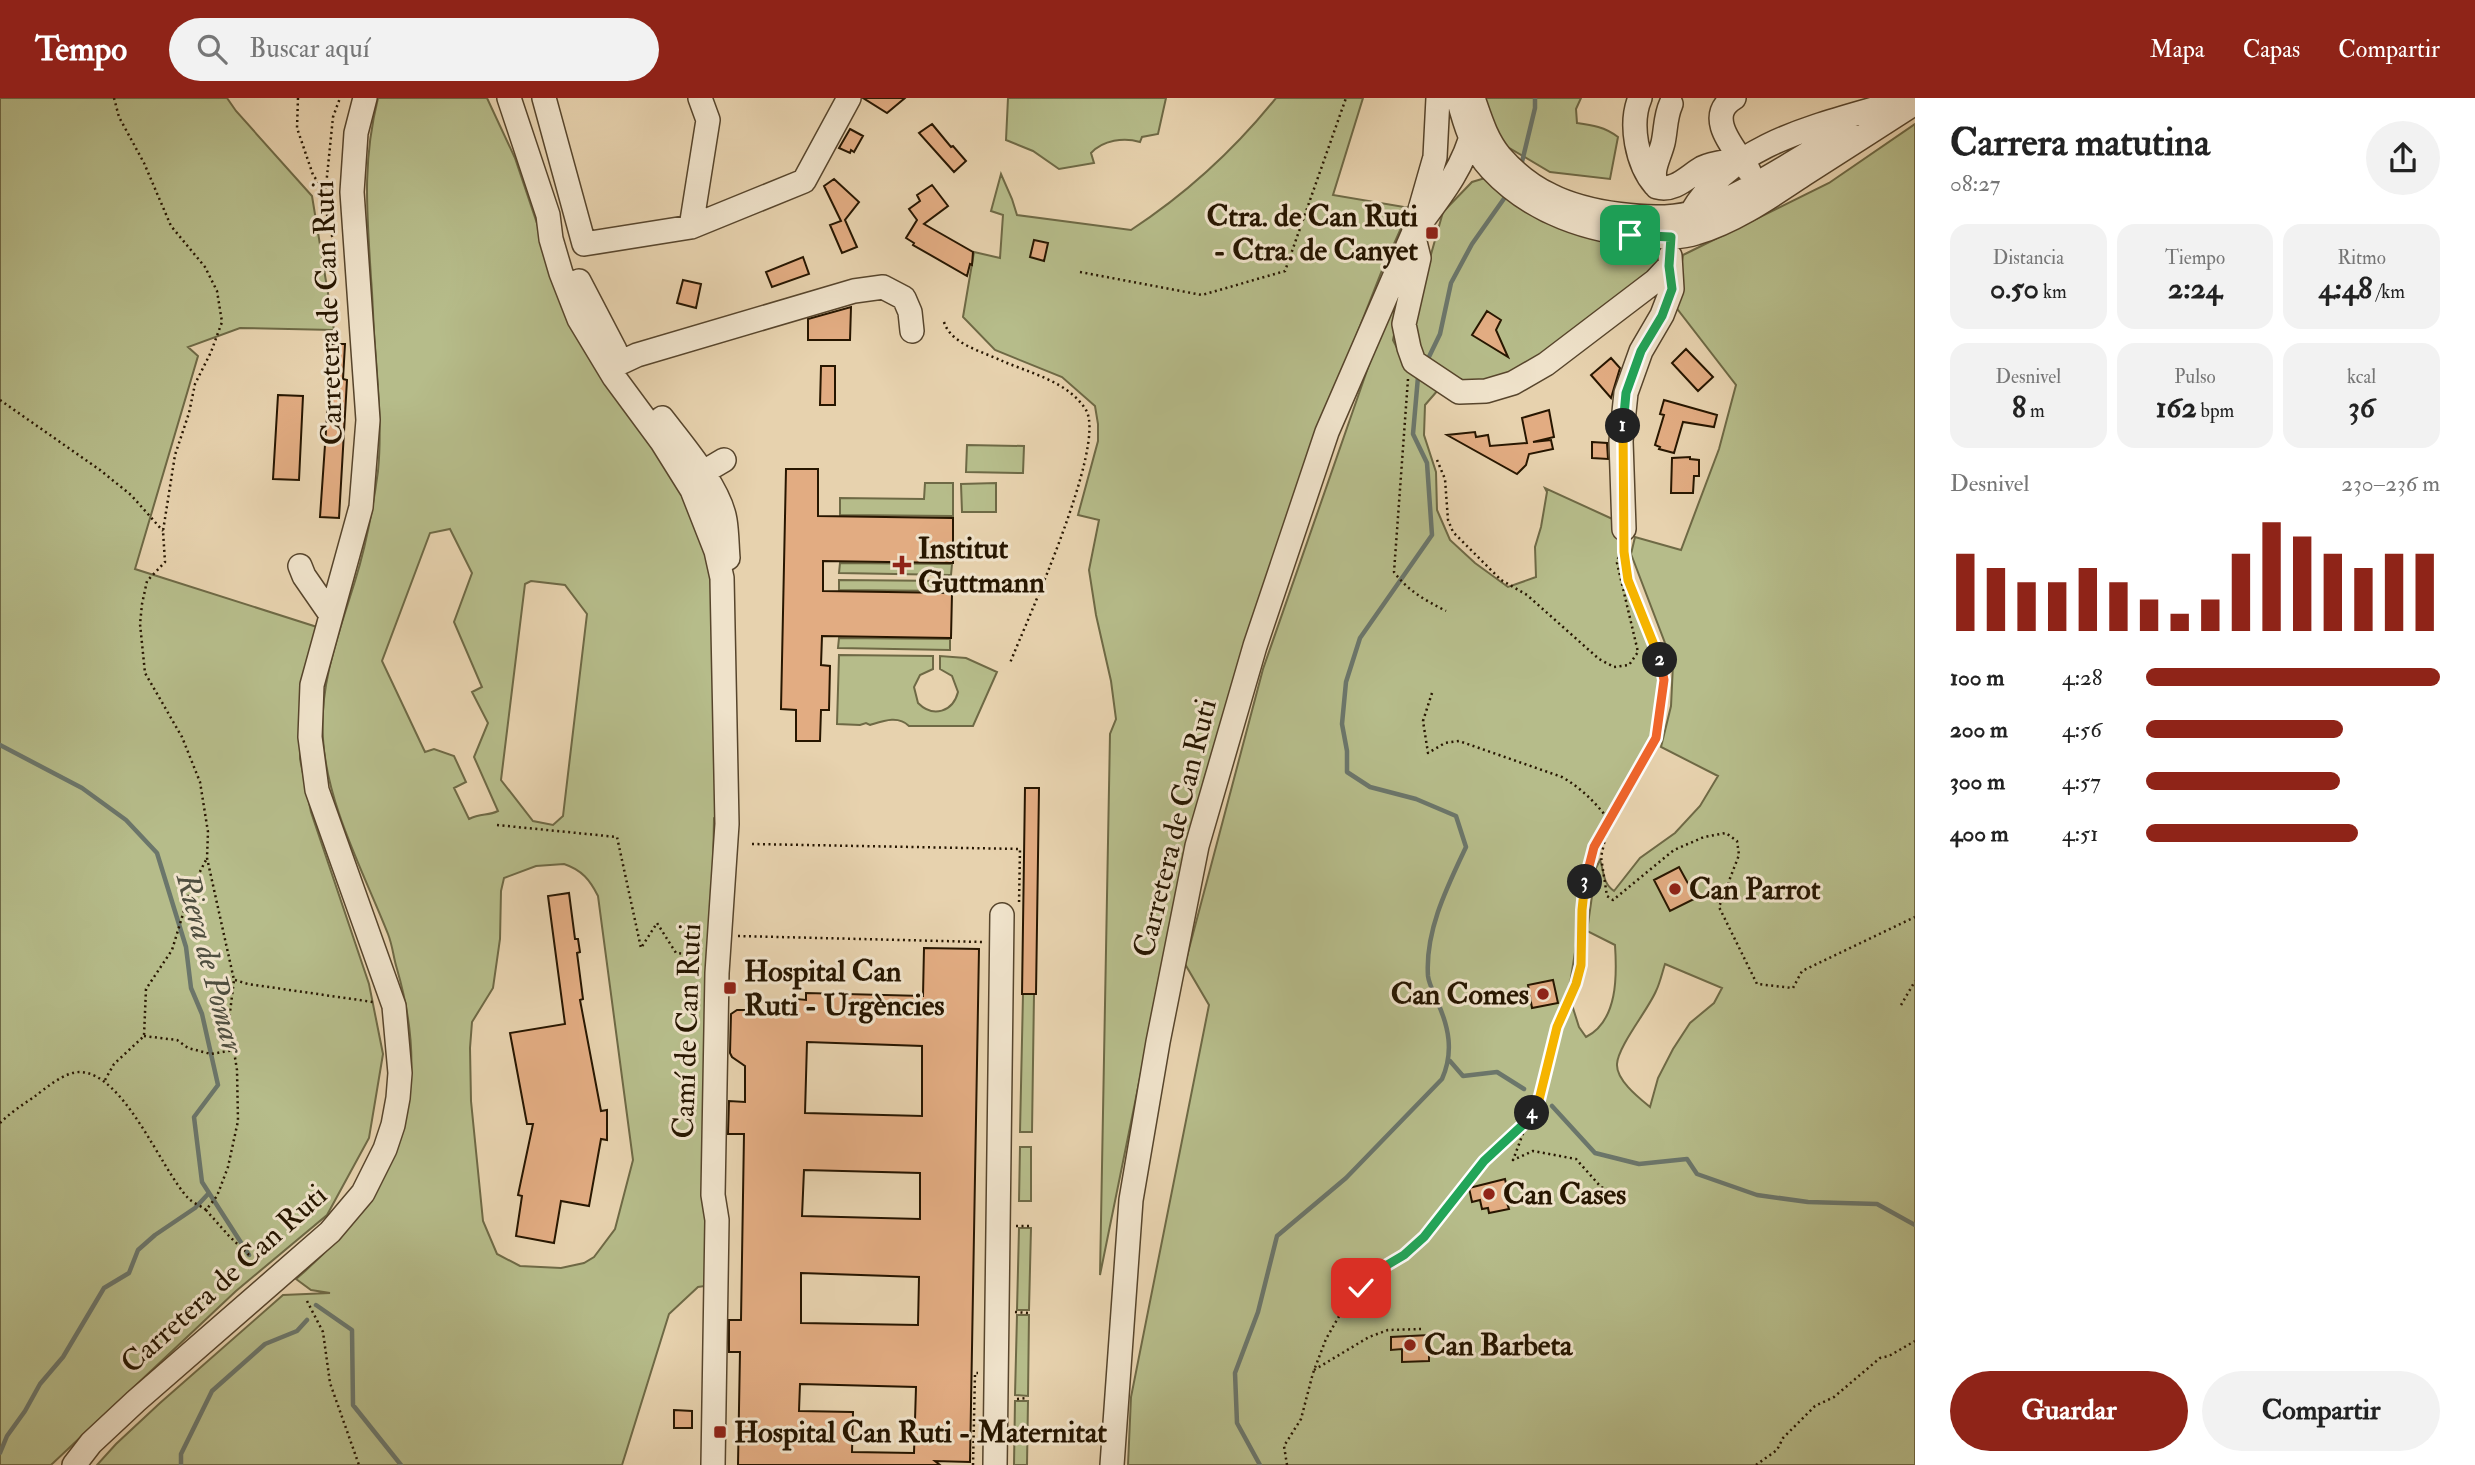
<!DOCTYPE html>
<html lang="es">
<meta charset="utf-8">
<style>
:root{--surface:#fff;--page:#f2f2f2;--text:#222;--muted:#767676;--accent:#8f2418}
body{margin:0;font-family:"IM FELL Double Pica",serif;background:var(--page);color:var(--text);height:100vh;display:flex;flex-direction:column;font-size:26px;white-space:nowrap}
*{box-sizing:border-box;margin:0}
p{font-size:23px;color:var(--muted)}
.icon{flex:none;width:38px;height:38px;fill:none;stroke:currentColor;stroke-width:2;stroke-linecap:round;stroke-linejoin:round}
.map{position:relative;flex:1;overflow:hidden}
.sheet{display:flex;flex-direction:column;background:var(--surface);width:560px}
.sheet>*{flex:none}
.pin{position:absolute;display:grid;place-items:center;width:60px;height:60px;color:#fff;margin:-30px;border-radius:14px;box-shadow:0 4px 10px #0006}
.km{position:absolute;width:35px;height:35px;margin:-18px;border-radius:50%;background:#222;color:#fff;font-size:19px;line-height:35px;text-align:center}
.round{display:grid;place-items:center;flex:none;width:74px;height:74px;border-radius:37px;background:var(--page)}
.overview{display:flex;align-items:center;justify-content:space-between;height:119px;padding:0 35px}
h1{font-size:38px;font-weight:700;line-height:52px}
.stats{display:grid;grid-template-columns:repeat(3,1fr);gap:10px;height:119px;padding:7px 35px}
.stats div{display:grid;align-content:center;border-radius:18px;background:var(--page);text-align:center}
.stats b{font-size:30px;font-weight:700}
.stats small{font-size:19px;font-weight:400}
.stats p{font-size:19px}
.chart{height:196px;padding:14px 35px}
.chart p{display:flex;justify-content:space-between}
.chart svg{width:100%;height:126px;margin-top:7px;stroke:var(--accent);stroke-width:6}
.cta{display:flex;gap:14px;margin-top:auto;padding:14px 35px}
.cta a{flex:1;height:80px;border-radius:42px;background:var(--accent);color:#fff;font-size:28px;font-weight:700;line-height:80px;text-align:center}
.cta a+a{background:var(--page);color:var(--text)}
ul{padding:0 35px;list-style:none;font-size:23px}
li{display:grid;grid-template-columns:112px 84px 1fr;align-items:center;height:52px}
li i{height:18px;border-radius:9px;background:var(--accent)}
header{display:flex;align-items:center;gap:42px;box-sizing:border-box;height:98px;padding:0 35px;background:var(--accent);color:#fff}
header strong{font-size:33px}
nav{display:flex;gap:38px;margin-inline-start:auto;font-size:24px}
.search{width:490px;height:63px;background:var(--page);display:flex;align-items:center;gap:18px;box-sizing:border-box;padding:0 24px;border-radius:38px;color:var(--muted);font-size:26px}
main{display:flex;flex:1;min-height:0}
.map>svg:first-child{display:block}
.green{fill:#b6bc8a;stroke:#6e6945;stroke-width:2;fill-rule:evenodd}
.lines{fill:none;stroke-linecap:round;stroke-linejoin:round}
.stream{stroke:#6b766b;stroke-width:4.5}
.building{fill:#e2ac82;stroke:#271600;stroke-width:2;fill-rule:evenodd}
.minor-casing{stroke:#57452c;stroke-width:26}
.path{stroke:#271600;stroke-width:2.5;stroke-dasharray:2 3.5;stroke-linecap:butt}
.minor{stroke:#efe2ca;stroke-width:23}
.split-1-casing{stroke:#fff;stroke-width:14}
.split-2-casing{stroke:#fff;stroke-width:14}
.split-3-casing{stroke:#fff;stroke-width:14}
.split-4-casing{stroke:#fff;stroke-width:14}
.split-5-casing{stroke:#fff;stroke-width:14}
.split-1{stroke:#22a559;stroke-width:9}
.split-2{stroke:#f5b400;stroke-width:9}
.split-3{stroke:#f0652b;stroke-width:9}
.split-4{stroke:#f5b400;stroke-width:9}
.split-5{stroke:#22a559;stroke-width:9}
.poi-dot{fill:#8f2418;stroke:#efe2ca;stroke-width:2.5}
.labels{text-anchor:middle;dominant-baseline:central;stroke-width:6;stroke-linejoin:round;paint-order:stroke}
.poi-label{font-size:30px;font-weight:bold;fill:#271600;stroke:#efe2ca;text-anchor:start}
.street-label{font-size:30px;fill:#271600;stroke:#efe2ca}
.water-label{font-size:32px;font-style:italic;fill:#4f4e3f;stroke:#efe2ca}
</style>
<header>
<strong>Tempo</strong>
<div class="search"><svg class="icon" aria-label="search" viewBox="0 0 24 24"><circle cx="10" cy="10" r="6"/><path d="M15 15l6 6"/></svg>Buscar aquí</div>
<nav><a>Mapa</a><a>Capas</a><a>Compartir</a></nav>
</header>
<main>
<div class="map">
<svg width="1915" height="1367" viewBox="0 0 1915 1367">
<rect width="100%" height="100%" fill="#e7d2ae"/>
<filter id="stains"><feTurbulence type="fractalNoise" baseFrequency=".00286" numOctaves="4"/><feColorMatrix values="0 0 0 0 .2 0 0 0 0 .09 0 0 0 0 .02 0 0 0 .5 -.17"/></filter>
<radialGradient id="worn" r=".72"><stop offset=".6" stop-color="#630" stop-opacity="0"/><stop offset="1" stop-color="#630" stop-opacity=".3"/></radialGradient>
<path class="green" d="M0,0H227L236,13L312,98L334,232L240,230L188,249L198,258L135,471L317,529L300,604V661L311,714L369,886L383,956L369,1040L327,1117L236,1193L51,1367H0Z
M378,0H487L515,60L545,149L660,349L713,467L716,719L714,720L705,1188L698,1189L669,1216L622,1367H97L116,1346L160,1305L283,1197L330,1195L311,1192L296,1181C398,1094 435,1002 397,871C393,858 393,849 388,836C364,775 327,707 323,641C319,586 339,535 355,483C366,448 373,410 378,373C382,332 378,290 375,248C373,226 373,203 371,180C367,114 362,65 378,0ZM450,431L472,475L454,524L482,589L472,594L488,625L474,659L498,713C488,718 481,715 469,721L454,690L466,684L454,658L434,651L425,654L382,563L430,435ZM531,483L565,487L587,516L563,718L553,727L533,723L501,682L525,486ZM564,766C582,772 590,782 598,798L633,1062L615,1131L594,1159L584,1165L561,1170L520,1168L497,1156L483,1123L471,1003L470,950L472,924L493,890L500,841L501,793L504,780L536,768Z
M1008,0H1166L1158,36L1142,39L1140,44C1124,39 1103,42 1091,55L1094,65L1059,71L1033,53L1006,42Z
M1276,0H1363L1333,97L1410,110L1381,175L1303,373L1204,682L1169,837L1100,1177L1110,636L1116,621L1111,583L1096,517L1089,472L1099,422L1078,417L1098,343V326L1095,308L1062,279L995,252L963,219L974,154L1000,160L1003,117L991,113L1001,76L1012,101L1017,117L1131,132C1186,96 1235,51 1276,0Z
M1483,0H1581L1576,11L1577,25C1592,27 1605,29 1618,39L1610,81L1550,74L1501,45Z
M1915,26V1367H1128L1131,1299L1209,907L1185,866L1263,571L1379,238L1407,172L1393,242L1400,256L1438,292L1425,307L1424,337L1436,374L1437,412L1450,442L1475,465L1508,489L1536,479L1535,449L1541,429L1547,394L1545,390L1619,424V442L1628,489L1660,571V579L1652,637L1641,662L1599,732L1590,753L1580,799L1581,816L1570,886L1554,924L1536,994L1543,1005L1562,931L1572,907L1579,929L1586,939C1618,923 1617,877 1615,847L1587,833L1596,770L1600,762C1604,772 1602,785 1614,793L1640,760L1675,735L1700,708L1718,678L1661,649L1671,608L1673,566L1631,456L1635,439L1681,452L1719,351L1736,287L1675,208L1683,157L1829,85ZM1665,866L1722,890L1714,905L1690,925L1673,951L1658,980L1650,1009C1639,1000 1616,982 1617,966C1618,948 1648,912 1656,893C1660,885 1662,875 1665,866Z
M1485,80L1660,151L1661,154C1660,159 1659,165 1656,169C1641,189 1516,280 1494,284C1461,289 1442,275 1414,260L1409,234L1443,114L1472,84Z
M967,347L1024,348L1023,375L966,374Z
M925,385H953V418L840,417V400L924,401Z
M996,385V414H962L961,386Z
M840,465L952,466L951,477L839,475Z
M839,482L951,483V493L839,492Z
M839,540L950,541V552L838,550Z
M839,557L933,558V571L920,577L914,589L918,605C933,620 953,614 958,594L952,578L940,571V558L966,560L997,574L973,628H909C898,617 883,623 870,627L866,625L860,627L837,626Z
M1023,896H1034L1032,1034H1020Z
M1020,1049H1031V1103H1019Z
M1019,1130H1031L1029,1212H1017Z
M1017,1217H1029L1028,1298L1015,1297Z
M1015,1303H1028L1027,1367H1014Z"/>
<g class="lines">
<path class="stream" d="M1521,68L1535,10V0
M1426,265L1440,236L1451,185L1472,146L1508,95
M0,647L82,690L126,722L157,755L186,849L191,890L202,916L218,987L194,1019L202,1084L249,1157
M1450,963L1463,978L1497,974L1524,991
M1552,1008L1595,1055L1639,1066L1687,1061L1697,1076L1757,1097L1808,1104L1877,1106L1915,1127
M316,1207L352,1232L353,1307L401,1367
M0,1355L7,1338L25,1313L40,1286L63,1259L104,1190L129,1175L138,1152L155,1137L195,1110L209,1095
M181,1367V1356L212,1293L265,1246L297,1233L307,1222
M1260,1367L1237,1325L1235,1275L1258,1214L1277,1138L1346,1080L1442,981C1454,954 1449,929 1437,903C1434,895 1429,886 1428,878C1425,833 1447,789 1466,749L1456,718L1416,701L1370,689L1347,674V653L1342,626L1346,584L1360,540L1432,437L1427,365L1413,336L1418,279L1420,275"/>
</g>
<path class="building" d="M863,0H905L887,15Z
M932,26L951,49L953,48L966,63L954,74L919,35Z
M850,31L863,38L854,54L851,52L850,55L839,50Z
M834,81L859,104L845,122L857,149L842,155L830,127L841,123L824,88Z
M932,87L948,108L924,126L973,154L972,167L970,166L967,178L913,147L914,145L906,140L917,122L909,111L920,103L917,97Z
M1034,142L1048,145L1044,163L1030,159Z
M803,159L809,176L772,189L766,174Z
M683,182L701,186L696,210L677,205Z
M851,209L850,242H808V221Z
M1487,213L1501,222L1496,232L1508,259L1472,237Z
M332,246H345L343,281L347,282L339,420L320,419Z
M1686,251L1713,279L1698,293L1672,265Z
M1611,260L1620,270L1611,300L1591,277Z
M821,268H835V307H820Z
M278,297L303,298L299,382L273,381Z
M1664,302L1717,317L1714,329L1683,324L1674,355L1659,351L1660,349L1655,347L1664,317L1660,316Z
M1549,312L1554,339L1533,344L1551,342L1553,351L1529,356L1526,367L1517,376L1447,337L1475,334L1476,339L1488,337L1490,348L1527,345L1522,320Z
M1592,344L1607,345L1608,361L1592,360Z
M1690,359V361L1699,362V378H1694L1693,395H1671L1672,360Z
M786,371H818V418L953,420V465L823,463V493L952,495L951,540L822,538L821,567L830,568L829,612H821L820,643H796V612L781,611Z
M1025,690H1039L1036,896H1022Z
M1679,769L1696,800L1670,813L1654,782Z
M569,795L575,841H578L580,854L577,855L583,901L580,902L601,1013L607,1012V1042L601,1041L589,1108L561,1103L554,1145L516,1138L522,1098L518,1097L533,1026H527L510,935L565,926L548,798Z
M924,850L979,851L970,1364L935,1363L940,1367H738L740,1254H729V1222H741L744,1036H728L729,1003L745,1004V968L732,959L730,955L731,916L737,912H747L752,916L797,917V901L806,902V895L923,898ZM807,944L922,948V1018L805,1015ZM804,1072L920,1075V1121L802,1118ZM801,1175L919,1179L918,1227L801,1225ZM800,1286L916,1289L914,1355L852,1354L853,1314L799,1313Z
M1553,882L1558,905L1532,910L1528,887Z
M1505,1081L1510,1104L1507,1105L1509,1111L1489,1115L1488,1110L1482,1111L1480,1102L1472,1104L1469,1090Z
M1429,1237V1263L1402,1264V1251L1391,1252V1239Z
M674,1312L692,1313V1330H674Z"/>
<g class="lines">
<defs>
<path id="minor" d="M509,0L548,117L551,141L561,175L579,221L614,279L662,344L692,392L716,453L722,480L727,726L717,875L713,1097L717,1122L713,1367
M544,0L584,146L691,129L804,83L849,0
M1458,0C1465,26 1472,51 1491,71C1532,115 1590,134 1648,138C1664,139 1681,140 1696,135C1734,124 1770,99 1803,77C1840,53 1878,29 1915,5
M1473,0C1480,20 1486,41 1500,58C1514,74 1531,88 1550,97C1585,115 1654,125 1691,115C1740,101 1802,58 1847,32
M1640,0C1629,26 1637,66 1655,87
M1734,0C1703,19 1736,52 1749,73
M1671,6C1665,19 1666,32 1663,45C1659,61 1650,72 1657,89C1675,94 1688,78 1702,70C1712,65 1725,64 1735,62
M1691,115C1732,44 1821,27 1894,5
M1423,122C1444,94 1465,66 1473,31
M691,129L708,22L700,0
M1413,136L1419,160L1404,226L1409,250L1414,264L1459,294L1486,293L1513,285L1546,266L1655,183L1669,168
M579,183L615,252
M603,248L622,264L637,257L854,193L883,189L904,200L910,214L912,233
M662,320C682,346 720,390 725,422C727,434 727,448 728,460
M702,375L724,362
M1624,431L1621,343L1626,295L1641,253L1662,217L1672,191L1670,158
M300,468L304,478L331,517
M74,1367L91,1345L136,1303L330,1134L363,1095L385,1051L393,1027L398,1000L400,975L394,908L317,692L310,639L312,587L361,409L368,322L352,94L356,35L365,0
M995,1367L1002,817
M1112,1367L1131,1102L1158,944L1197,748L1255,548L1327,334L1413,136L1435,59L1438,0"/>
</defs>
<use href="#minor" class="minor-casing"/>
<path class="path" d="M114,0L119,19L144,65L171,128L205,169L217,193L222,224L211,254L195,286L189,315L175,357L163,433L165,464L147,483L142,506L140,526L145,575L182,639L200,684L208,734L207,760L234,882L229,922L237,972L238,1023L228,1069L217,1098L206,1112L229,1138L249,1157
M298,0L297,30L313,77L324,92
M336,143L329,134L325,98L333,19L340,0
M1080,174L1202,197L1285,173L1346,0
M944,224C951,246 981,253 1000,262C1029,275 1068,283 1086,312C1107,348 1027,522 1010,565
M1408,281L1394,474C1408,493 1425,502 1446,513
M0,302L100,372L131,397L163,433
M1437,362L1445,381L1448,422L1453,434L1501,482L1527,497L1599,561L1614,569L1629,567L1638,554L1617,465L1621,448
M1432,595L1423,623L1428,655L1445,645L1459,643L1562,679C1581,690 1595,704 1609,722
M497,727L617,739L641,850L657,825L676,855L700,857
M1608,728L1601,759L1607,798L1613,802L1674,752L1704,739L1726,735L1737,743L1739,757L1719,809L1757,886L1793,890L1802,873L1915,819
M752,746L1020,751L1019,807
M738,838L983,844
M235,882L248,886L373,904
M1901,907L1915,883
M144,938L177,942L188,950L211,956L234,952
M105,982L114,966L144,938L146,891L172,852L190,793L207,760
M0,1025C10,1015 22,1007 34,999C46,990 64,974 80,974C124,975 161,1071 188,1100C193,1105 201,1108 206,1112
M1527,1025L1513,1062L1533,1053L1576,1061L1601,1089L1620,1096
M1016,1128H1031
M307,1203L323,1234L330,1285L359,1367
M1015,1214L1029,1215
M1314,1272L1369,1239L1388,1232L1421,1231
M1017,1301L1028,1300
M973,1367L975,1275H978
M1287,1367L1284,1348L1301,1321L1313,1275L1326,1241L1342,1213L1361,1190L1382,1170L1404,1157L1424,1139L1484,1063L1528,1022L1538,1006L1557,928L1575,886L1581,868L1582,812L1585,785L1594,749L1656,640L1664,582L1661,566L1628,482L1624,449
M1756,1367L1777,1352L1783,1340L1815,1308L1834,1299L1880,1260L1889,1258L1915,1243"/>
<use href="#minor" class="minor"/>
</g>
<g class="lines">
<defs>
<path id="split-1" d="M1623,328L1626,295L1641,253L1662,218L1672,191L1669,168L1671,139L1630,137"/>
<path id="split-2" d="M1623,328L1624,454L1628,482L1660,562"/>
<path id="split-3" d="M1585,784L1594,749L1656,640L1664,582L1660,562"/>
<path id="split-4" d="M1532,1015L1538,1006L1557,929L1576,886L1581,867L1582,812L1585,784"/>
<path id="split-5" d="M1361,1190L1382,1170L1404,1157L1424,1139L1484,1063L1528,1022L1532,1015"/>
</defs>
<use href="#split-1" class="split-1-casing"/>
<use href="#split-2" class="split-2-casing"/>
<use href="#split-3" class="split-3-casing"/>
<use href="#split-4" class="split-4-casing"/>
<use href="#split-5" class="split-5-casing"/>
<use href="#split-1" class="split-1"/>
<use href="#split-2" class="split-2"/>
<use href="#split-3" class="split-3"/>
<use href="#split-4" class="split-4"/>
<use href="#split-5" class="split-5"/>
</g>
<g class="poi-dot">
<rect x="1425" y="128" width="14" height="14" rx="3.5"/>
<path d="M898.5 456.5h7v7h7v7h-7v7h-7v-7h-7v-7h7z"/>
<circle cx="1675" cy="791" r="7"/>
<rect x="723" y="883" width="14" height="14" rx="3.5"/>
<circle cx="1543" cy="896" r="7"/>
<circle cx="1489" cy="1096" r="7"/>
<circle cx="1410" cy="1247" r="7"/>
<rect x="713" y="1327" width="14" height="14" rx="3.5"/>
</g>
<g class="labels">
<g class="poi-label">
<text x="1418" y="118" text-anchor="end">Ctra. de Can Ruti<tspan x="1418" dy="34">- Ctra. de Canyet</tspan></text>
<text x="918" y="450">Institut<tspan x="918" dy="34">Guttmann</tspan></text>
<text x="1689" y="791">Can Parrot</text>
<text x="744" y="873">Hospital Can<tspan x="744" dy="34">Ruti - Urgències</tspan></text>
<text x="1529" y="896" text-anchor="end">Can Comes</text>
<text x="1503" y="1096">Can Cases</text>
<text x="1424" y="1247">Can Barbeta</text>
<text x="734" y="1334">Hospital Can Ruti - Maternitat</text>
</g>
<g class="street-label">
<text transform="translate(328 215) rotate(-92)">Carretera de Can Ruti</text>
<text transform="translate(1175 730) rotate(-76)">Carretera de Can Ruti</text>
<text transform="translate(687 933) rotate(-88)">Camí de Can Ruti</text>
<text transform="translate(224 1181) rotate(-42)">Carretera de Can Ruti</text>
</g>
<g class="water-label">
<text transform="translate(210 865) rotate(75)">Riera de Pomar</text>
</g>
</g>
<rect width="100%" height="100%" filter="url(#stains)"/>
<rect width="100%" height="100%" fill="url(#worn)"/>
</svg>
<div class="pin" style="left:1630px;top:137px;background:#1e9e55"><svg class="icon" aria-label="arrive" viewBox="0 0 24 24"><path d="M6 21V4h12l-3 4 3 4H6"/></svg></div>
<div class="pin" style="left:1361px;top:1190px;background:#d93025"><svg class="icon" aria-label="check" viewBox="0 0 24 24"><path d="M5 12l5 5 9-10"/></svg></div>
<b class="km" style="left:1623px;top:328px">1</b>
<b class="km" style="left:1660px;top:562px">2</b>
<b class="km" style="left:1585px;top:784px">3</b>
<b class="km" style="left:1532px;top:1015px">4</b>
</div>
<section class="sheet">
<div class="overview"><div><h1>Carrera matutina</h1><p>08:27</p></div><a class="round"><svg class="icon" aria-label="share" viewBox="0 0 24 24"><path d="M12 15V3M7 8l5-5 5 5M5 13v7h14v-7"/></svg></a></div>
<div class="stats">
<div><p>Distancia</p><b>0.50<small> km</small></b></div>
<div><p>Tiempo</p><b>2:24</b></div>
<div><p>Ritmo</p><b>4:48<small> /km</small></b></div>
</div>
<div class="stats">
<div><p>Desnivel</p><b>8<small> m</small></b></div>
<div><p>Pulso</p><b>162<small> bpm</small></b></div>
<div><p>kcal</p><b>36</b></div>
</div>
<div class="chart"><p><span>Desnivel</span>230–236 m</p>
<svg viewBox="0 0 160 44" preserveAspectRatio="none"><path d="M5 44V17M15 44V22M25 44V27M35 44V27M45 44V22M55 44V27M65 44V33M75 44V38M85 44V33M95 44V17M105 44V6M115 44V11M125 44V17M135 44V22M145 44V17M155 44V17"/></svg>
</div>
<ul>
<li><b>100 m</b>4:28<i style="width:100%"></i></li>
<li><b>200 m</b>4:56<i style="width:67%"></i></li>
<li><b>300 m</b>4:57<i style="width:66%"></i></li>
<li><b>400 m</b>4:51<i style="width:72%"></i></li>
</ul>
<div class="cta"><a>Guardar</a><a>Compartir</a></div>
</section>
</main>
